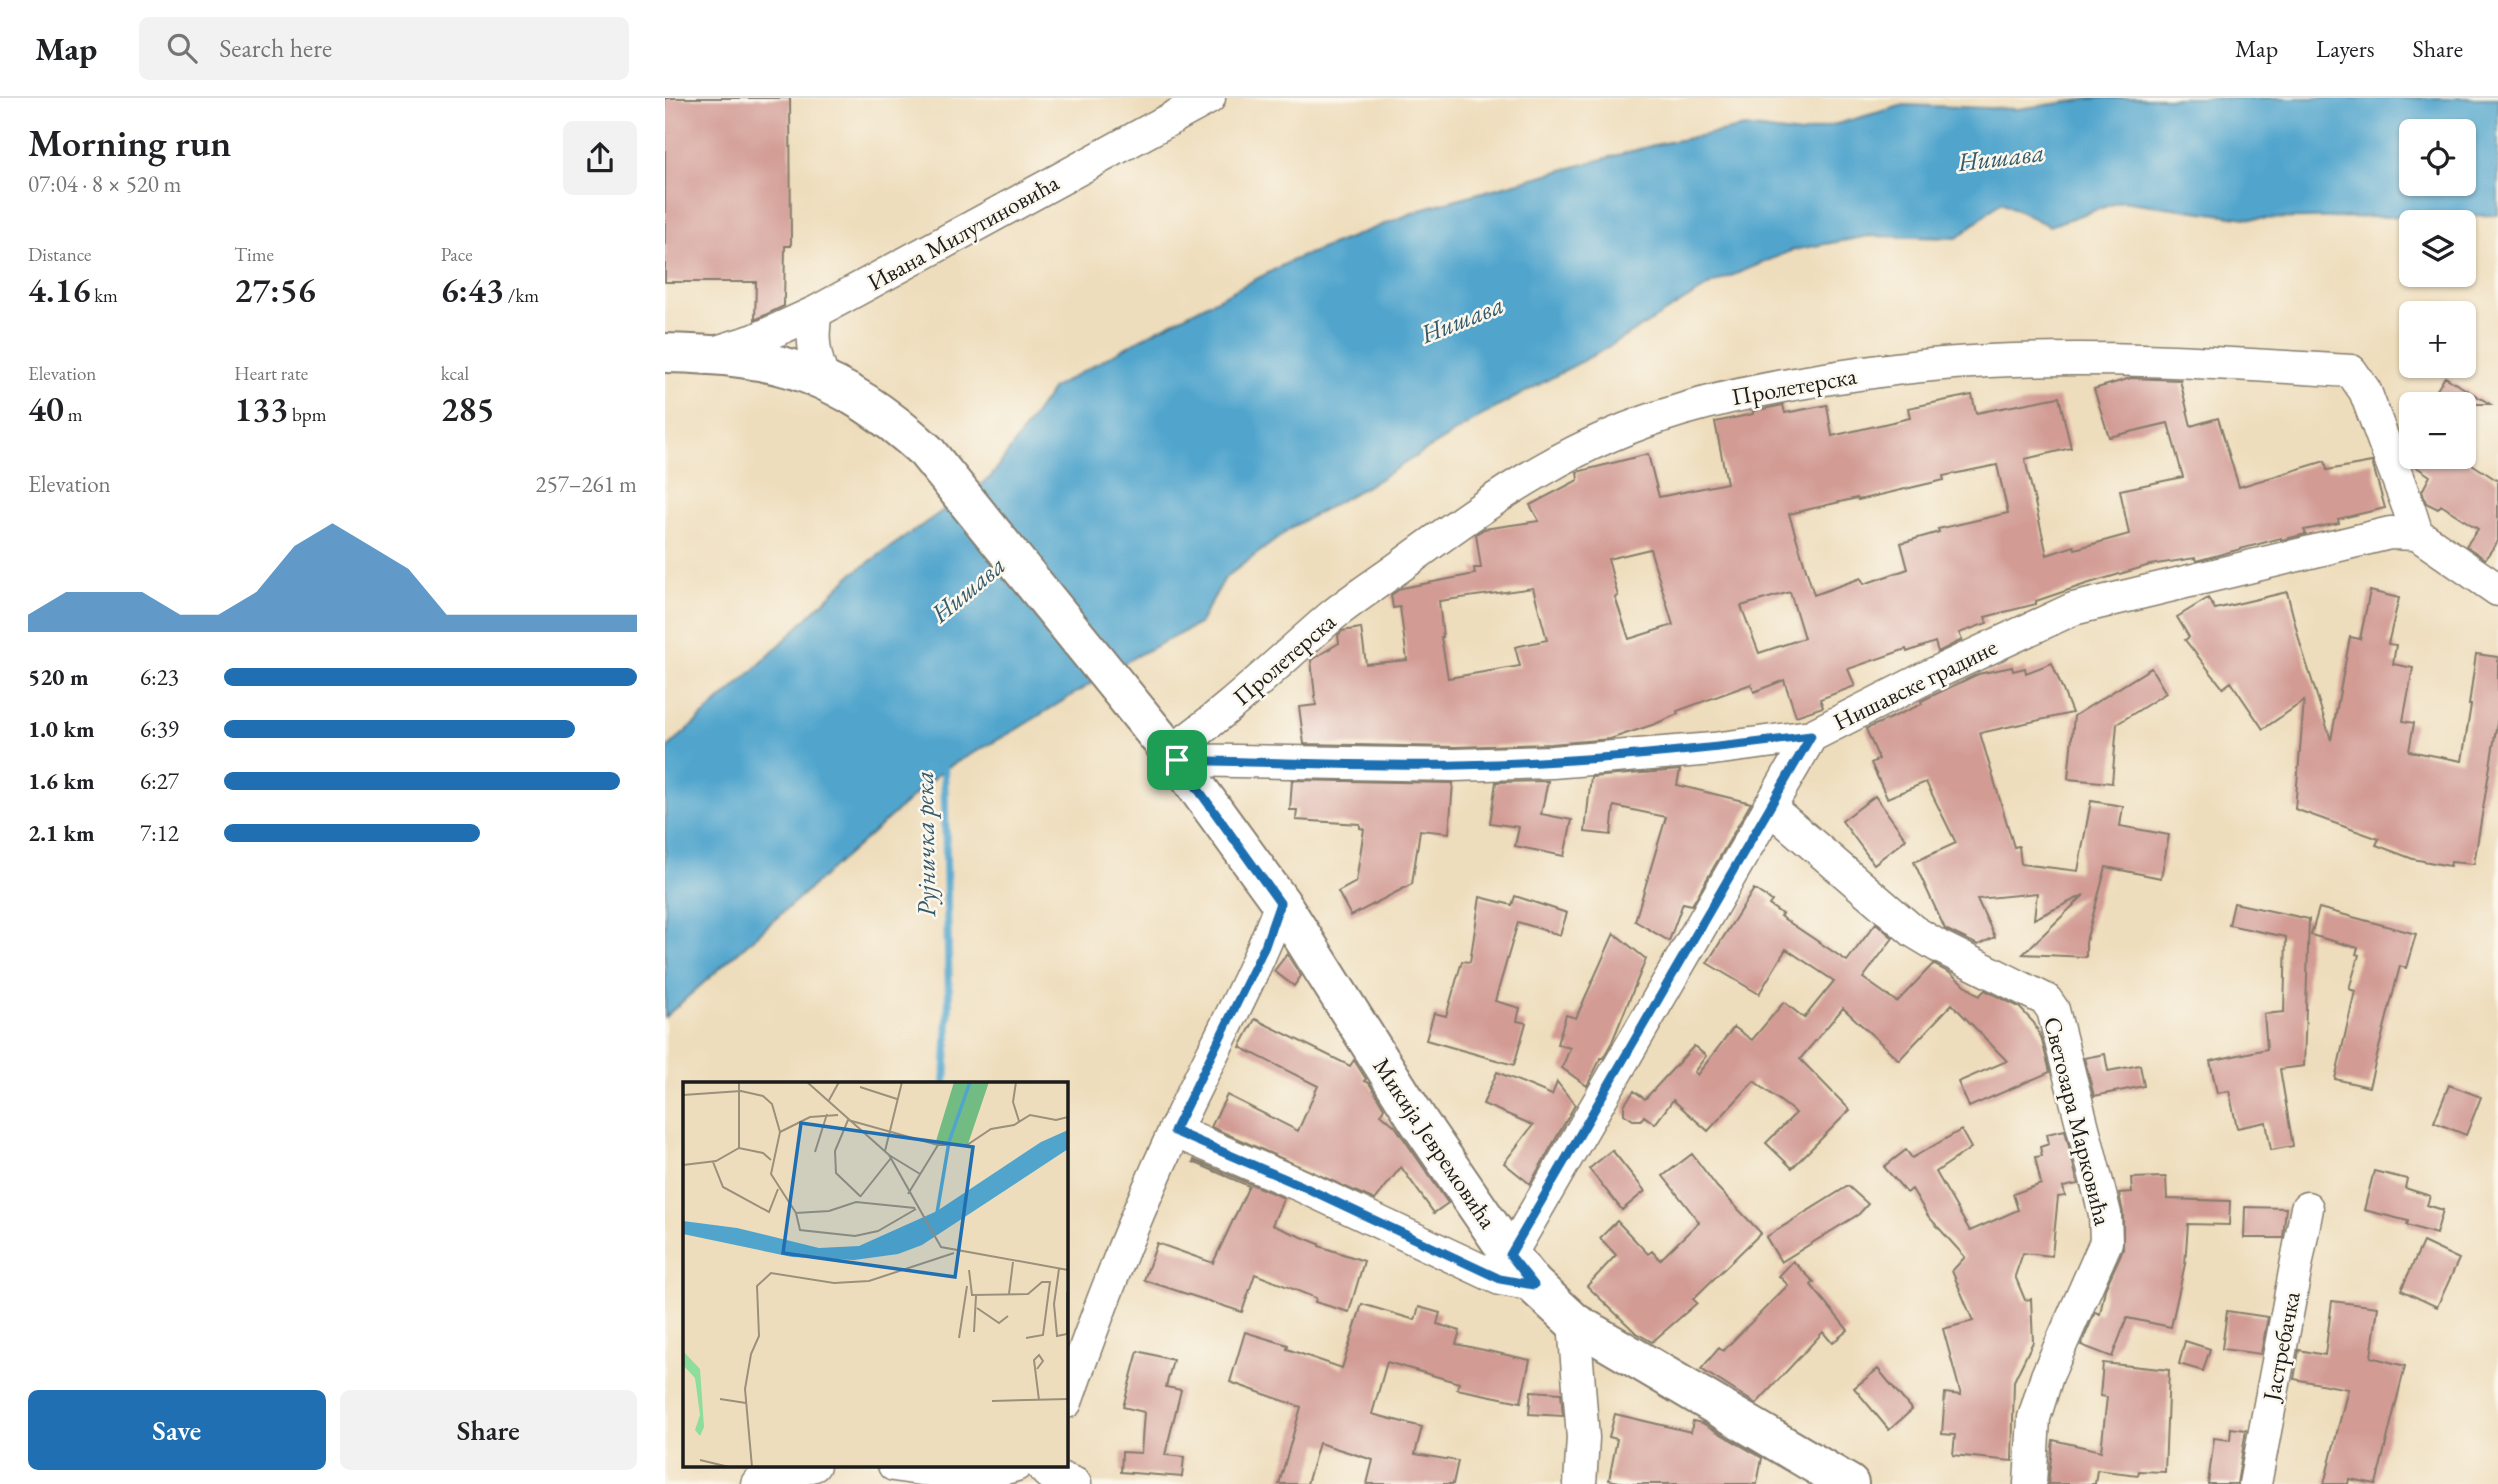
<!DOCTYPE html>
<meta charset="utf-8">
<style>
:root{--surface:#fff;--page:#f2f2f2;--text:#202124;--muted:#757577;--line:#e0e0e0;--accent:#1f6fb2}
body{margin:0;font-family:"EB Garamond",serif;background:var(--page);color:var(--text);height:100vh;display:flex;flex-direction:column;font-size:26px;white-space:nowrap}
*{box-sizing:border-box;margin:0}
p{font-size:23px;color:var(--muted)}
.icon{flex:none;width:38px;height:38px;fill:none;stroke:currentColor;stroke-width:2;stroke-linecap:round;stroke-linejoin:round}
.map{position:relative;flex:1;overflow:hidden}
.sheet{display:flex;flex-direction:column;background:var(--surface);width:665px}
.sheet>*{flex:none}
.tools{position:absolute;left:1734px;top:21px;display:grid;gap:14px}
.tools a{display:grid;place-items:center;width:77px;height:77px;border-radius:10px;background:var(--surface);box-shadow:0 2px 5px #0004;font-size:35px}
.pin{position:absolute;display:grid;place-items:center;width:60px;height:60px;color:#fff;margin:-30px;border-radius:14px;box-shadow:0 4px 10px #0006}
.round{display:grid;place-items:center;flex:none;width:74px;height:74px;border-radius:10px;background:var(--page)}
.overview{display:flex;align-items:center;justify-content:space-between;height:119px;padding:0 28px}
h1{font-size:38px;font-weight:600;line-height:52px}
.stats{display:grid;grid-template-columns:repeat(3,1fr);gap:10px;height:119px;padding:7px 28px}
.stats div{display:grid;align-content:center}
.stats b{font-size:35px;font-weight:600}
.stats small{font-size:19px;font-weight:400}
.stats p{font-size:19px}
.chart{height:196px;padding:14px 28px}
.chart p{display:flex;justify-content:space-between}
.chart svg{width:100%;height:126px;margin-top:7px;fill:var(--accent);opacity:.7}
.button{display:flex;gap:14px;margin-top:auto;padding:14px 28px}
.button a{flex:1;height:80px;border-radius:10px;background:var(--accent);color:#fff;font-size:28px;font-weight:600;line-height:80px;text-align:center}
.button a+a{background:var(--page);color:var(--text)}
ul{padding:0 28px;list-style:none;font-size:23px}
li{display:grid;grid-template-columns:112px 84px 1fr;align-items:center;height:52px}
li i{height:18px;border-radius:9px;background:var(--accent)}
header{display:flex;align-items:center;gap:42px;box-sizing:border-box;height:98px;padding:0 35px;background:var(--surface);border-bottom:2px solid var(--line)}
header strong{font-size:33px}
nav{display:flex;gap:38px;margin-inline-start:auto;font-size:24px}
.search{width:490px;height:63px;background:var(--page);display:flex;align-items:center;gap:18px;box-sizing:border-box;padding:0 24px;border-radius:10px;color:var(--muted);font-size:26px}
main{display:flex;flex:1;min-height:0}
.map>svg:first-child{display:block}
.water{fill:#51a5cd;stroke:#366074;stroke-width:2;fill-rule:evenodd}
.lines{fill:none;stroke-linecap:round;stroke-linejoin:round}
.stream{stroke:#51a5cd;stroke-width:8}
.building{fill:#d29b94;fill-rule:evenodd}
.minor-casing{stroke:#857c6c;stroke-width:35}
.tertiary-casing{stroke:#857c6c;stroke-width:42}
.minor{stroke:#fff;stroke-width:32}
.tertiary{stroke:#fff;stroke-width:38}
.route-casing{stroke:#fff;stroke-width:14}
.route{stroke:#1f6fb2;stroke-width:9}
.labels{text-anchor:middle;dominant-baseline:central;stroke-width:5;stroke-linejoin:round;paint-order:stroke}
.street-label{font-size:24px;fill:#1c1c1c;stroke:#fbf7ec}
.water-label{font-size:26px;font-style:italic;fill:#345a6c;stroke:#fbf7ec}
.inset-river{fill:none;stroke:#51a5cd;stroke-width:3.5}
.inset-road{fill:none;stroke:#9a907c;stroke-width:2}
.view{fill:#1f6fb2;fill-opacity:0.15;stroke:#1f6fb2;stroke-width:3.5}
.inset-edge{fill:none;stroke:#1c1c1c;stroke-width:3.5}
</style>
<header>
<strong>Map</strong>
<div class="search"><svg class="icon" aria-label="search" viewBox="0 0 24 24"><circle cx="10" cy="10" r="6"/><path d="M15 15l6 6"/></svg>Search here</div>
<nav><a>Map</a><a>Layers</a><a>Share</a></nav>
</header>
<main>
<section class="sheet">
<div class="overview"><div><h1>Morning run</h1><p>07:04 · 8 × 520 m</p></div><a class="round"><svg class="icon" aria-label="share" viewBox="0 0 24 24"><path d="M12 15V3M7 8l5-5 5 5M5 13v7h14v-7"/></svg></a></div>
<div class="stats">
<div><p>Distance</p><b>4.16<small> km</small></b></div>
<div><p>Time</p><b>27:56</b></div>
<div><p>Pace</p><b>6:43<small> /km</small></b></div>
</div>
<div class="stats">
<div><p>Elevation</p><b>40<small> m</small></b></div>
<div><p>Heart rate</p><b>133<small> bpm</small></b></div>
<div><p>kcal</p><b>285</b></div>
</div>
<div class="chart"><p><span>Elevation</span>257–261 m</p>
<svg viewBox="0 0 160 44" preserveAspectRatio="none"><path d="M0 44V38L10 30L20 30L30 30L40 38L50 38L60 30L70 14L80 6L90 14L100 22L110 38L120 38L130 38L140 38L150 38L160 38V44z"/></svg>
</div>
<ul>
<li><b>520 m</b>6:23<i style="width:100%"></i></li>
<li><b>1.0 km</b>6:39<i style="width:85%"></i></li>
<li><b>1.6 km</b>6:27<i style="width:96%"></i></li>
<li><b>2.1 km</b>7:12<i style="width:62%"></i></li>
</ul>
<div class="button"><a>Save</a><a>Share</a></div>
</section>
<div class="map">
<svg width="1833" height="1386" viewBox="0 0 1833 1386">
<rect width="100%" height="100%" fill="#fbf7ec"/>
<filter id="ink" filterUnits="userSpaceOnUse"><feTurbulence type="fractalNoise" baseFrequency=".0143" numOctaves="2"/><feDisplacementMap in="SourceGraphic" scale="14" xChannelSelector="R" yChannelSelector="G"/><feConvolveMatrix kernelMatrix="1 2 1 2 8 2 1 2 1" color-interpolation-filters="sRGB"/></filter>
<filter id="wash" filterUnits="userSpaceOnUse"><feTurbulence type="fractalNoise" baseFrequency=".00686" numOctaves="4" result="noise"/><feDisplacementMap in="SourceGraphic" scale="28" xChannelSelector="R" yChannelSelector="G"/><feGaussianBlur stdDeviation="1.57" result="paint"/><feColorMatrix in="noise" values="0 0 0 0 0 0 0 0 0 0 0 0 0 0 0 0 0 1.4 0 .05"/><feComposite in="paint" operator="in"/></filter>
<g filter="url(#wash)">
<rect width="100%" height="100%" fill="#eeddbc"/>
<path class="water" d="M1433,0H1833V117L1588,121L1457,103L1384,128L1336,104L1292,140L1204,138L1128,152L1047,186L940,251L818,317L711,383L629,428L560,480L534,526L471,558L349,633L279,671L0,919V652L90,571L187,476L326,379L388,290L494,231L628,162L763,109L989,47L1080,29L1136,36L1239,7L1352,11ZM1746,33H1799V86H1746Z"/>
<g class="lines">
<path class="stream" d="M279,663L284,902L280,985"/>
</g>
<g id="blocks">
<path class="building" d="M0,0H125L126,148H120L119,208L90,222L91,184H0Z
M1780,279L1825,306H1763Z
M1466,280L1515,282L1526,328L1553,320L1574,389L1660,363L1662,372L1707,364L1720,410L1673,421L1674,425L1639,432L1641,436L1616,442V440L1531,463L1530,460L1485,467L1421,486L1371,503V506L1320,519L1322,525L1294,535L1297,542L1273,554L1270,544L1242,554L1241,551L1183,571L1190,588L1155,601L1158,609L1131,618L1119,582L1089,594L1086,586L1012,613L1013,616L990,626L945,641L886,646L790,649L639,646L634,609L651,607L646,562L674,545L673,537L677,533L696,530L701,566L742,562L735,509L728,510L726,497L737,490L810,476L809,470H816L811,436L819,431L874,423L865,407L913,382L912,374L983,356L994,399L1062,385L1050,324L1088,316V313L1118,307L1120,315L1162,307L1167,338L1245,320L1243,310L1307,297L1311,315L1394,299L1406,350L1360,361L1382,457L1409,448L1410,451L1464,436L1455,392L1518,379L1503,325L1444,339L1429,291ZM1332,367L1343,415L1273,431L1274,434L1236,445L1243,471L1199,486L1196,480L1149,497L1124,416L1192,400L1193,402L1279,382L1278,378ZM985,451L1008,527L964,541L950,499L953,498L943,461ZM868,490L882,542L850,549L855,568L783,580L776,539H778L774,503ZM1125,494L1139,540L1094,555L1076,508Z
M1744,359H1796L1833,383V443L1820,461L1801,448L1813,431L1776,407L1773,411L1761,405L1757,393L1765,378L1747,366Z
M1705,493L1734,500L1723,546L1731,547L1728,566L1748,570L1738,623L1749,625L1744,653L1797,663L1806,607H1804L1811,556L1833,559V619L1809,766L1786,764L1785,768L1748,761L1711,747L1714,741L1630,711L1639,603L1598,631L1566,584L1558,590L1520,542L1524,539L1512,519L1543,500L1550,511L1622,494L1635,545L1666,642L1685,539L1695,541Z
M1387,565L1407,615L1315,635L1349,749L1354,748L1356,766L1413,773L1426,703L1458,708L1455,728L1504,737L1496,780L1441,769L1421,843V859L1358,856L1419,797L1369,821L1372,795L1312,801L1330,839L1313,847L1280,831L1249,764L1291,745L1261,684L1222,700L1206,665L1214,661L1201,631L1257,606L1256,603L1313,576L1347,569L1348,573L1360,570L1361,575Z
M1486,570L1501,595L1452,626L1447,685L1403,681L1409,618Z
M1015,672L1012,687L1086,705L1027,807L1018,805L1004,843L970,823L1001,719L949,708L946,737L920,734L926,679Z
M627,682L788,685L784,735L755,732L747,786L686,818L673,794L691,784L699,731L695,730V726L631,722L632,712H625Z
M883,683L876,716L907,722L899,758L850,748L854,729L825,725L831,684Z
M1210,698L1241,741L1209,766L1177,723Z
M1089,791L1107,803L1104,807L1117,816L1115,818L1182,863L1211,825L1228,840L1198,880L1232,904L1268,866L1285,875L1314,898L1320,892L1354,909L1369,925L1376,939L1385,974L1304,1009L1293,984L1342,963L1287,906L1234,962L1178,910L1135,961L1185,1012L1127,1070L1101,1045L1131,1015L1089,983L1043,1033L1008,1002L990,1026L979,1018L976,1022H968L959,1016V1007L969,993L980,1001L1029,948L1041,958L1029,974L1032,977L1069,929L1087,942L1119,904L1139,920L1169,883L1121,851L1094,896L1042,865Z
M850,798L902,815L895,837L853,824L830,903L855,910L852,923L861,925L849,967L761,942L769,915L781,918L797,863L805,864L815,799L847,807Z
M1569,805L1644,821L1639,968L1615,971L1628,1048L1606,1052L1601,1024L1572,1030L1564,993L1552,995L1545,963L1602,951L1599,916L1619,914L1621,839L1564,827Z
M1654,810L1751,836L1741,870L1735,868L1704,989L1670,981L1690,893L1684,891L1694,857L1691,856L1693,850L1646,837Z
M949,835L981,861L947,944L938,960H936L922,988L897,970L905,950L892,946L901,917L911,920Z
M622,856L636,878L629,888L609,873Z
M590,921L685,968L689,962L701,981L699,983L704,985L719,1010L716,1016L730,1028L783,1105L769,1115L736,1069L710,1102L546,1029L562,997L633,1033L653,988L575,949Z
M1440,956L1443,973L1475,967L1479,988L1429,998L1419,960Z
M832,974L887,997L892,984L910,1007L865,1086L839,1065L868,1027L818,1006Z
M1784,987L1816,999L1801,1037L1769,1024Z
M1296,1032L1306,1050L1271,1074L1305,1133L1353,1112L1348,1096L1376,1086L1370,1059L1377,1058L1375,1049L1384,1046L1382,1036L1400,1032L1413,1086L1398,1089L1400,1098L1393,1099L1387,1158L1358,1155L1350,1178L1360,1202L1366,1201L1368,1244L1349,1283L1347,1363L1288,1357L1290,1337L1277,1336L1280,1295L1296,1297L1278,1231L1308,1223L1287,1173L1300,1159L1263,1118L1247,1091L1242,1095L1219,1069L1241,1052L1247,1060Z
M947,1052L980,1093L957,1112L924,1071Z
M1027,1056L1052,1089L1096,1135L1028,1201L1032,1205L987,1244L970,1234L922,1188L951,1157L935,1140L952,1123L983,1156L987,1153L995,1162L1034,1124L998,1078Z
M529,1062L619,1100L607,1127L654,1146V1148L699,1163L684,1214L650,1204L651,1200L590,1176L577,1214L479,1182L492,1145L548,1165L584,1088L528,1064Z
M1709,1073L1742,1081L1740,1090L1765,1098L1762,1107L1778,1112L1771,1136L1742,1127L1743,1123L1699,1112Z
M1501,1079L1502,1101L1565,1103L1564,1127L1523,1126L1520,1166L1506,1229L1462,1220L1447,1259L1416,1247L1430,1214L1435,1216L1440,1191L1458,1151V1115L1454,1095L1467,1094L1466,1080Z
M1183,1088L1203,1106L1194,1116L1116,1164L1101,1139Z
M1580,1109L1621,1110L1618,1140H1579Z
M1758,1144L1794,1161L1772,1209L1736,1192Z
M1128,1163L1149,1184L1146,1187L1183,1232L1167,1245L1158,1234L1091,1306L1036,1271L1054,1250L1058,1253L1123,1187L1114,1178Z
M1667,1203L1713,1209L1706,1259L1740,1268L1711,1386L1684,1381L1683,1386H1659L1683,1291L1629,1281L1634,1252L1660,1257Z
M697,1206L750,1222L754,1209L775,1215L772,1226L795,1233L791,1246L865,1262L856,1304L792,1291L794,1285L722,1264L707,1316L757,1329L750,1356L793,1363L788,1386H702L708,1362L654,1345L642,1386H614L636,1309L565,1284L580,1234L623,1247L622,1251L677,1270Z
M1562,1213L1603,1219L1596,1256L1557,1251Z
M1520,1243L1545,1251L1538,1273L1514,1266Z
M473,1253L508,1262L501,1289L516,1292L500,1357L519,1359L517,1379L456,1374L457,1354L476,1355L479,1314L458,1309Z
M1438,1265L1504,1272L1500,1374L1474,1373L1473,1377L1432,1372L1430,1386H1383L1388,1342L1436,1353L1442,1299L1435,1298Z
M1213,1271L1247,1312L1224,1332L1189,1290Z
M866,1293L896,1295L898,1318L864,1316Z
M950,1316L1026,1334L1028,1323L1037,1325L1097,1360L1092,1386H965L944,1382L952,1341L944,1339Z
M1566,1330L1581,1332L1572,1386H1543L1549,1340L1565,1342Z"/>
</g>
</g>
<g filter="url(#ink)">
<use href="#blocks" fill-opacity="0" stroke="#857c6c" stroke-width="2"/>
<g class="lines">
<defs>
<path id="minor" d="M151,214C146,239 149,257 158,280
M48,255L90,242L151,214L544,0
M504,655C564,613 613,564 668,517C690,499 714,484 737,467C782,434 828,400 877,372C969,318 1061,296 1166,280C1213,273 1261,266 1308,264C1434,256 1560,265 1686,273L1700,293L1744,411L1752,436
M512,662L790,667L887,664L1048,651L1146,638L1266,577L1408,511L1725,435L1752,436L1833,492
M1104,709L1248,833L1273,848L1381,902L1388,912L1440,1116L1441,1144L1382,1278L1369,1320L1365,1386
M509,1033L637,1088L835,1181L869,1187
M845,1157L1146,638
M909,1224L918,1340L915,1386
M401,1304C433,1212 469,1120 510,1032C545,956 587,884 616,805
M229,1367C264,1373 317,1379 351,1367
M376,1367L383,1375L410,1386
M92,1386L149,1367
M1590,1386L1642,1110"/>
<path id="tertiary" d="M0,255C114,257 175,275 261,353L512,662L616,805L754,1024L845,1157L869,1187L909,1224L1184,1386"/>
</defs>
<use href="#minor" class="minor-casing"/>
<use href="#tertiary" class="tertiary-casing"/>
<use href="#minor" class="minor"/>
<use href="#tertiary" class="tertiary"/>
</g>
</g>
<g class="lines" filter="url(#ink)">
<defs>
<path id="route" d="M1146,638L845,1157L869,1187L835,1181L637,1088L509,1033L600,848L615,805L512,662C605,664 699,669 793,667C911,665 1029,653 1146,638Z"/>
</defs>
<use href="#route" class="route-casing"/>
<use href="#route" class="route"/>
</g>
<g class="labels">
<g class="street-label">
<text transform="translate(298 134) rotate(-29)">Ивана Милутиновића</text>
<text transform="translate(1129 288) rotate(-10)">Пролетерска</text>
<text transform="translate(619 561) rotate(-41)">Пролетерска</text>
<text transform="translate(1250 586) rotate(-26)">Нишавске градине</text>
<text transform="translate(1413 1023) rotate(76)">Светозара Марковића</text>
<text transform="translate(770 1045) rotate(56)">Микија Јевремовића</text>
<text transform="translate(1616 1248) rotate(-79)">Јастребачка</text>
</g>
<g class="water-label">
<text transform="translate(1336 59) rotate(-7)">Нишава</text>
<text transform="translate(797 221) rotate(-22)">Нишава</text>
<text transform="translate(303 491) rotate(-40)">Нишава</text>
<text transform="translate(260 746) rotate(-91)">Рујничка река</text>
</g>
</g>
<g transform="translate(18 984)">
<rect width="385" height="385" fill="#eeddbc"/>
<path d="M0,269L17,287L21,345L17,354L12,348L17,333L12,296L0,283Z" fill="#8ddd9c"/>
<path d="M271,0H306L285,62L273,63L253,59Z" fill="#72bc84"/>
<path d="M385,48V67L239,163L215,172L171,178L109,175L0,152V139L54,146L136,166L176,164L254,129L358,60Z" fill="#51a5cd"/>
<path class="inset-river" d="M254,131L266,60L287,0"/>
<path class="inset-road" d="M56,0V66M124,0L206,73L258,165L385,188M333,0L330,20L336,39M177,5L214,17M0,13L58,9L80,14L89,22L97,50M145,20L156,0M97,50L88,92L113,131L146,129L173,120L232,126M97,50L127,35L155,33M202,69L219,0M132,70L144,32M206,73L237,92M30,80L40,105L86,130L95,107M0,83L33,79L56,66L80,71L88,78M225,112L255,63H284L308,47L331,43L347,33L373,38L385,35M177,114L153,91L152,69L165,38L255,63M177,115L208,76M113,131L117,148L172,154L195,149L233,127M376,187L371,222L374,254L384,252V210M286,188L289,213L345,212L359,200H367L360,253L343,256M326,212L330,180M294,226L316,241L325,234M291,250L293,214M276,256L284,204M354,287L360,279L356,273L351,278L356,318M37,317L63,321M309,319L385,317M17,378L46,385M69,385L62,307L68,272L76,254L74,204L88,191L151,201L186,199L271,171"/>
<path class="view" d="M118,41L290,65L272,195L100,171Z"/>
<rect width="385" height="385" class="inset-edge"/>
</g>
</svg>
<div class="tools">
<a><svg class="icon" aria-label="locate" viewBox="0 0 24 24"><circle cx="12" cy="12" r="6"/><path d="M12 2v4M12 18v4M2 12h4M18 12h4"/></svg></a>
<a><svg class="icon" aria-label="layers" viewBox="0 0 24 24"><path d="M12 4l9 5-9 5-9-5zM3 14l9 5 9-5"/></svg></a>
<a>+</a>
<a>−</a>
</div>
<div class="pin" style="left:512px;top:662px;background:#1e9e55"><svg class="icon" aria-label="arrive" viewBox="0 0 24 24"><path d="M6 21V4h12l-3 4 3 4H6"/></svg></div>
</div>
</main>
